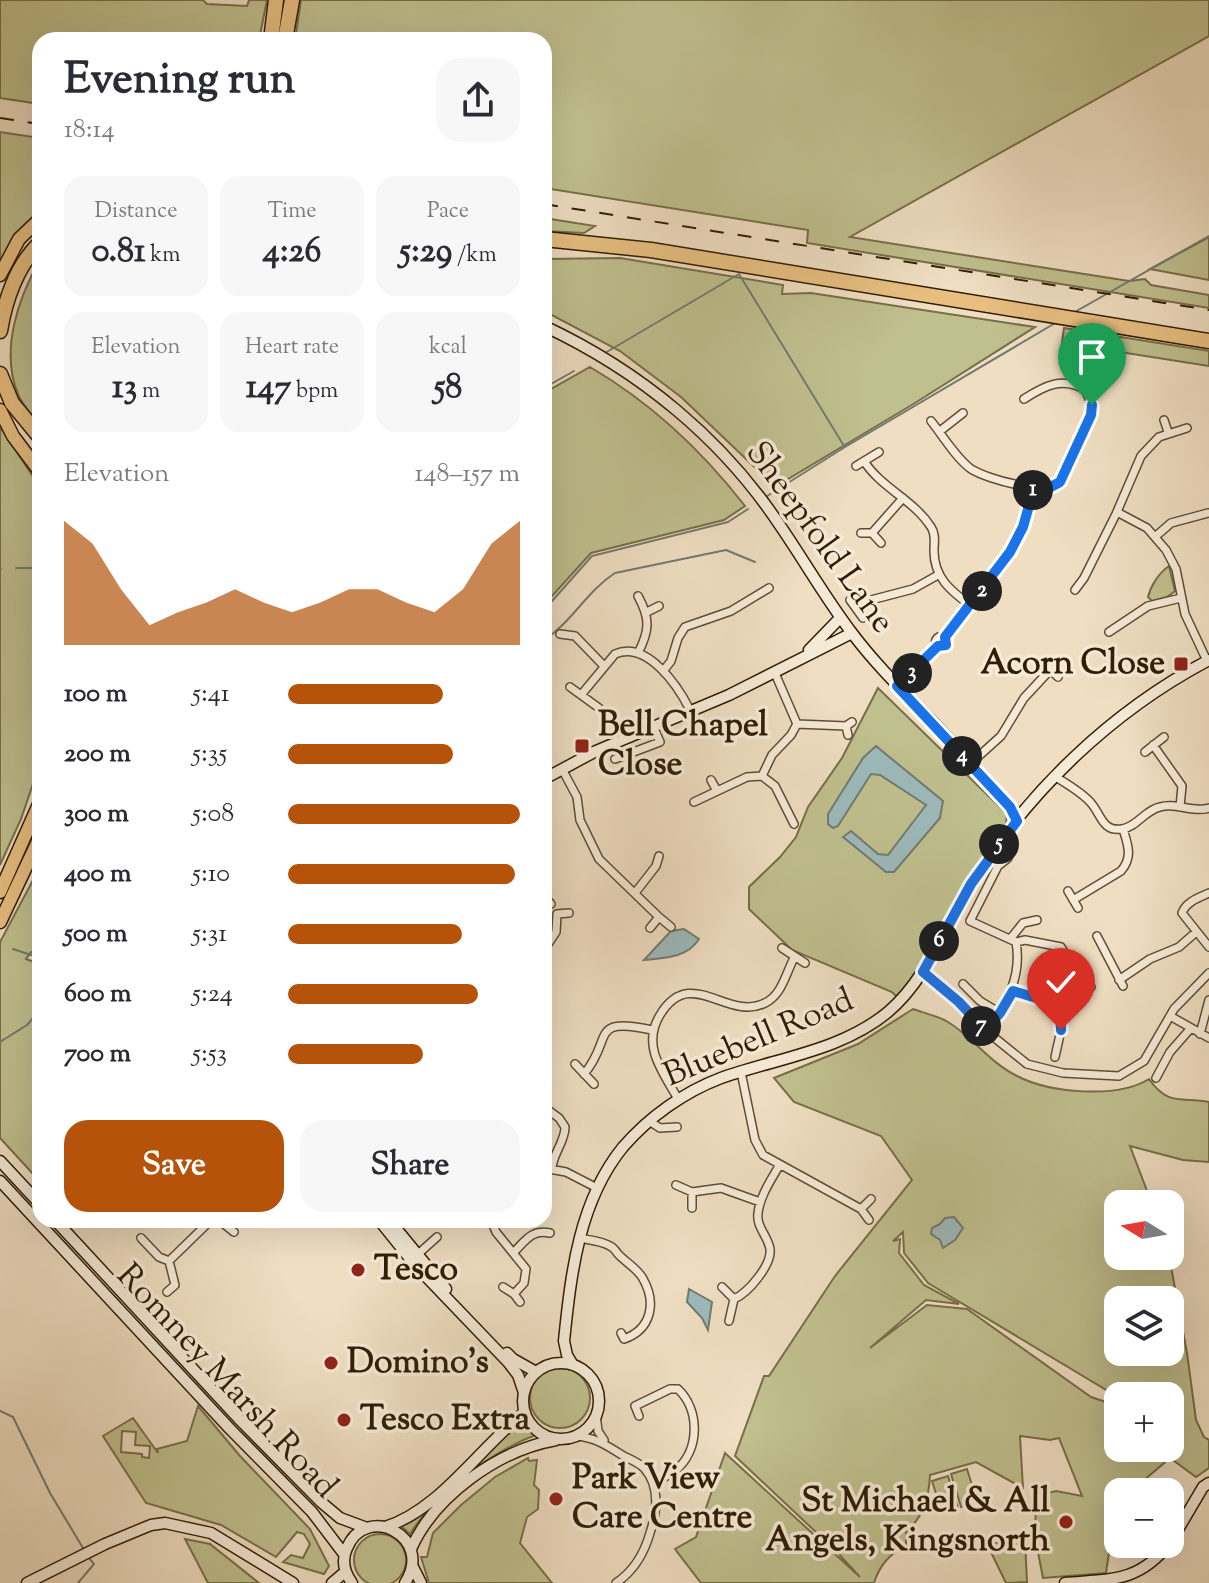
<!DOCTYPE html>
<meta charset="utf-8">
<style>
:root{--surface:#fff;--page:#f7f7f7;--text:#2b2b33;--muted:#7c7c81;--accent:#b45309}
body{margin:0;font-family:"Sorts Mill Goudy",serif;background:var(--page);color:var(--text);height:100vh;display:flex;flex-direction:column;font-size:30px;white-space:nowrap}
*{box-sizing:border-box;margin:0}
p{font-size:26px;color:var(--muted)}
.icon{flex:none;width:44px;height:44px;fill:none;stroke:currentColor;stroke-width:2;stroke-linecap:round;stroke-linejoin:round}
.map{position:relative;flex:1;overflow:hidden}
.sheet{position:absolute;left:32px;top:32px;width:520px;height:1196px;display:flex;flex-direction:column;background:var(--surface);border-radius:24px;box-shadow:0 8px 32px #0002}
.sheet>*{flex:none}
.needle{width:52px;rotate:281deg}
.controls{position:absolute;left:1104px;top:1190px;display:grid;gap:16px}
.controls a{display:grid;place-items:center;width:80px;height:80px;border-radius:16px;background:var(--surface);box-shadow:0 8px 32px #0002;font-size:40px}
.pin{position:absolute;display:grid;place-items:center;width:68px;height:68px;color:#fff;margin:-82px -34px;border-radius:50% 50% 50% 0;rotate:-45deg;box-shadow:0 0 8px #0007}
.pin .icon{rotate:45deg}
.km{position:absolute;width:40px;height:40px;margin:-20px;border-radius:50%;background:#222;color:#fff;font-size:22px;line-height:40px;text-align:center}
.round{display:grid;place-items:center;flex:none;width:84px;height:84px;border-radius:24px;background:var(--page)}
.headline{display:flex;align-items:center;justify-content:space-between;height:136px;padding:0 32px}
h1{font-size:44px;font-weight:800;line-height:60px}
.figures{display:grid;grid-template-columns:repeat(3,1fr);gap:12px;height:136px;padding:8px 32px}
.figures div{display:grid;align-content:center;border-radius:20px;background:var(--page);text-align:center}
.figures b{font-size:34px;font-weight:800}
.figures small{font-size:22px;font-weight:400}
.figures p{font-size:22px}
.chart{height:224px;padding:16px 32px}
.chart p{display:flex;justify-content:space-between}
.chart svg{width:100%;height:144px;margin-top:8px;fill:var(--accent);opacity:.7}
.primary-button{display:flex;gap:16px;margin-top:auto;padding:16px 32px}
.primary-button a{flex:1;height:92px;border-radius:24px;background:var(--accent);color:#fff;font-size:32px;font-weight:800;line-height:92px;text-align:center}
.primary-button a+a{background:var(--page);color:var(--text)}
ul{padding:0 32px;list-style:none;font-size:26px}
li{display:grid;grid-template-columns:128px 96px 1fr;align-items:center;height:60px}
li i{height:20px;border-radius:10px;background:var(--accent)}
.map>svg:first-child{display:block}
.green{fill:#c0bf8e;stroke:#786e49;stroke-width:2;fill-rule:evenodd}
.water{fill:#9dbabc;stroke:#717b72;stroke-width:2}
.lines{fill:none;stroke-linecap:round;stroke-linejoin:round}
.stream{stroke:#717b72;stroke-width:2}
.street-casing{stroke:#604d34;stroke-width:10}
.secondary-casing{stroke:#301d04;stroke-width:13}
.primary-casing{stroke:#301d04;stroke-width:15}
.highway-casing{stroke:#301d04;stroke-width:17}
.street{stroke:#f5ead7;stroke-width:7}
.secondary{stroke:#f5ead7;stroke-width:10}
.primary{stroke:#e8bf81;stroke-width:12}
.highway{stroke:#e8bf81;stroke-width:14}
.rail{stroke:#301d04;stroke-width:2;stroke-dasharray:14 14;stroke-linecap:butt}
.route-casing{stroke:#fff;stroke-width:16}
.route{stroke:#1a73e8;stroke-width:10}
.poi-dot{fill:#8f2418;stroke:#f5ead7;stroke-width:3}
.labels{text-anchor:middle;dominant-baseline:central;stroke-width:7;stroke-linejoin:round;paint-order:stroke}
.street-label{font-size:34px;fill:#301d04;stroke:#f5ead7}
.poi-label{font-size:34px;font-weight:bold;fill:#301d04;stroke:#f5ead7;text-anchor:start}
</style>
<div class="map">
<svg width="1209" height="1583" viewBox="0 0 1209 1583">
<rect width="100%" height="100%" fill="#efdec2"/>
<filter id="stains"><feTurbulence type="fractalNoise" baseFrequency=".0025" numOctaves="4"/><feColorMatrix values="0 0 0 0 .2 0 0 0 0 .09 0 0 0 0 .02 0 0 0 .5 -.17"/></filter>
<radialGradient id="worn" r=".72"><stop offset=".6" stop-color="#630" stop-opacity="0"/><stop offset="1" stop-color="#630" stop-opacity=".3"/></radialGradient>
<path class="green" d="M0,0H203L207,4L247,6L249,0H267L259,40H40V104L0,98Z
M301,0H1209V36L850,237L1129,281L1145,279L1151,285L1209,295V308L807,243L808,230L544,188V40H295Z
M0,132L40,138V209L0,263Z
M544,218L595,226L584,233L544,231Z
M1209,237V280L1150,269Z
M620,258L783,285L782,294L811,293L1035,327L915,403L778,485L765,477L681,397L620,351L544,311V259Z
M40,260V425C33,416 22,405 18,394C0,351 18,298 40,260Z
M1064,328L1209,351V366L1062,343Z
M590,367C650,402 703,452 745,506L724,520L591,553L544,605V393Z
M0,427L40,487V763L21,819L0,865Z
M1169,566L1175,591L1167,597L1152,601L1148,597C1151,585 1159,573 1169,566Z
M878,688L1007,814L1006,824L960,895L922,965L897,997L892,992L792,950L749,909V887L780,857L796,837L808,807L842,758Z
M40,867V954L31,952L26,959L40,964V1165L33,1174L0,1138V942Z
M913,1009C924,1013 938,1016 948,1022C973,1037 990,1063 1017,1076C1050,1093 1117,1099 1149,1079C1168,1106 1180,1097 1209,1102V1162L1183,1160L1130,1146L1152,1204H1118V1256H1169L1187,1353L1196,1420L1204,1437L1209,1440V1468L1196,1477L1170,1458L1130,1492H1118L1106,1573L1043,1578L1035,1537L1036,1496L1056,1491L1082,1496L1059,1438L1050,1440L1020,1436L1023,1488L976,1462L930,1475C929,1499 923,1516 906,1533V1546C890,1553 879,1567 874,1583H701L675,1549L696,1537L725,1453L860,1577L836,1551L735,1456L764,1376H769L835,1276L912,1180L881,1136L794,1102L774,1078L858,1044ZM903,1232L904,1253L928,1283L1118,1397L1170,1396V1448H1118V1406L1091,1397L967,1309L927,1305L870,1348L926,1300L959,1304L924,1285L899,1253L900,1239L893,1241ZM1118,1300H1170V1352H1118Z
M530 1398a30 30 0 1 1 60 0a30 30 0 1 1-60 0Z
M198,1406L240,1456L310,1529L329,1566L324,1574L283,1562L291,1555L303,1558L310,1544L304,1534L297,1532L276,1557L221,1525L146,1503L103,1436L133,1418L158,1453L157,1449L187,1441ZM122,1431L136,1432L135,1445L150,1446L149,1458L142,1457V1454L121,1452Z
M522,1419L536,1435C494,1450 434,1496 410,1534L400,1525Z
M528,1458L529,1461L537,1460L534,1485L539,1490L538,1509L527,1517L520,1543L552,1583H429L421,1557H427L433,1533L461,1505L495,1477Z
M967,1469L977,1501L961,1507L951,1474Z
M948,1476L958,1508L942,1513L932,1481Z
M354 1560a26 26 0 1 1 52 0a26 26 0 1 1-52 0Z
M185,1539L210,1544L259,1583H208Z
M1025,1540L1027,1582L1006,1583L987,1544Z"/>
<path class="water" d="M876,746L943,801L940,818L894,872H886L843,837L851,831L878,854L888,855L926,805L880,775L871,774L838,826L833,828L828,824V814L863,758Z
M684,929L699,939C687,958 665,958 644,960L671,931Z
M954,1217L963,1228L955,1240L943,1248L940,1240L931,1234L932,1228L940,1224L945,1218Z
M689,1289L712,1302L708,1330L702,1318L687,1302Z"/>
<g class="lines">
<path class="stream" d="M1073,313L1209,236
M605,353L739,274L844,446
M544,388L574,371
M764,498L845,447L1057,322
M16,568H40
M0,569H1
M544,610L592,556L728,522L748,509
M544,640C572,622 587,591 615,573L726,550L755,562
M13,949L40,958
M0,1042L27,1025L40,1010
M0,1411L13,1417L50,1493L83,1548
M78,1583L94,1564L88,1557"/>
<defs>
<path id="street" d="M1164,420L1168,432
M931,421C943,436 956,458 971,469C987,479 1046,496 1060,482C1070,472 1084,430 1091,415L1092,405L1085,390C1063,376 1044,386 1024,399
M940,431L963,413
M864,461C881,488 914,500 931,527C936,534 934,543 934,551C934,578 951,591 971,606
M856,466L879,452
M1117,512L1147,528L1166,550L1176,569L1185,614L1207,661
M861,533H872L903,498
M872,533L881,543
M1156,536L1171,523L1208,513
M1075,590L1084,578L1116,514L1141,456L1159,437L1187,428
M638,596C650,618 650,630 638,653
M850,600L863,618
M857,609L871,600L913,589L938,575
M647,612L659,606
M1109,632L1148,606L1181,598
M560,634L575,636L604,666
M935.5 642a5.5 5.5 0 1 1 11 0a5.5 5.5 0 1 1-11 0Z
M945,637L1010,552L1023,527L1034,488
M1046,665L1058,677
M664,670L671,661L678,638L685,627L731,611L769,588
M897,686L938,646
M570,687L599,708
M581,695L615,654C647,640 678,686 690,710
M797,724L846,726
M848,735L846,726L852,722
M1153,745L1182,786L1180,807
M1145,752L1164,737
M615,759L660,742L654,728
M970,764L1001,736L1024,698L1051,669
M562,769L577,797L580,820L599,859L659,917
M762,776L772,755L791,735L797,724L774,671
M1056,777C1067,784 1083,793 1091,803C1101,814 1102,832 1122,829C1137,827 1145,810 1160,807C1176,802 1192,813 1209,808
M711,780L717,791
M694,802L747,777L762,776L775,786L794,824
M1008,858L998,866L970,921L1016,942L1025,940L1061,947L1069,960
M1068,891L1078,908
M635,893L656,866L659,856
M1209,893C1198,898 1186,902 1182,913L1209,947
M544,896L551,904
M1073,900L1121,871C1133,857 1128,845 1123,829
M650,928L659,917L671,927
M1097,936L1123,986
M1011,938L1023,923L1037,920
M782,948L805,963
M544,950L556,932L557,914L569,913
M923,972L962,1005L985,1030L1027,1064L1063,1073L1119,1076L1144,1061L1174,1009L1209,973
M1119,980L1150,959L1179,947L1195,933
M963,984L980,1001L1000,1013
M1013,991L1060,1005L1061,1030L1055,1057
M1060,1005L1091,987
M1170,1016L1209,1038
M985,1030C1007,1005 1022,977 1016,942
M1200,1034L1209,1000
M575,1064L594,1084
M741,1072L755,1140L763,1155L861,1209L869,1220
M584,1074C614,1039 588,1016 652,1030
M1156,1078L1170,1052L1191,1028
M678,1099C663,1072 641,1046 660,1015C691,964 727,1022 765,1003C782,995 786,973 794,958
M544,1107L559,1118L565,1127C565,1142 553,1153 552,1168
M649,1121L660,1128L677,1127
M544,1168L566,1172L597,1188
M676,1185L692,1192L721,1188L760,1202
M692,1192V1208
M861,1209L871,1199
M219,1220L234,1232
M491,1220L496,1232L526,1269L524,1283L514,1294
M141,1238L159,1257L169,1261L205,1226L207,1220
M579,1238C589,1240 602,1241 610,1246C616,1249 614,1250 619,1255C627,1263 636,1268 642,1277C657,1302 652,1329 624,1339L621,1333
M514,1252C526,1240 532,1229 550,1233
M417,1255L437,1237
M503,1287L514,1294L520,1302
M722,1287L734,1299L729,1321
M167,1292L175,1285L169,1261
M734,1299C748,1293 772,1265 770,1249C768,1236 756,1227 758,1213C760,1196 771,1180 779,1166
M596,1414L598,1431L604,1440
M639,1416L635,1406L670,1389H678C700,1410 700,1450 676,1470C669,1476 660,1479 653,1483
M577,1436C596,1438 606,1445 622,1455C629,1459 638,1462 644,1468C660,1486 657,1512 650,1533C644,1554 634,1571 616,1583"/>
<path id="secondary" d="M544,326C640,371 723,439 781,527C805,562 826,599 852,633C876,665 905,693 933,722C959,750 984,779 1010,807L1017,821
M809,650L840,618
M544,779L596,751L729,695L852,633
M0,1161L40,1204
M0,1181L230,1429L312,1512L344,1554
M55,1220L241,1421L321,1502L340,1518L367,1528
M379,1220L416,1266L508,1362L518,1375L524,1393
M389,1220L446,1289
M507,1353L513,1359L536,1372
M523 1401a38 38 0 1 1 76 0a38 38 0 1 1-76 0Z
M573,1365L567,1355L564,1341C571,1273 579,1201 623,1147C649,1117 684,1092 721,1078C777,1058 841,1051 888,1012C927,979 944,928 970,886C1027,792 1112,711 1209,660
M385,1527C440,1510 480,1447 525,1412
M1170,1543L1203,1487L1209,1483
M411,1549C435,1495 499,1450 556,1440
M413,1567L421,1583
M27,1583L105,1544L151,1525L165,1523L211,1533L293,1583
M332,1583L345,1572
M352,1583C344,1572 341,1561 347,1548C366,1502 435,1537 405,1583
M1065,1583C1110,1579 1138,1583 1169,1544"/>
<path id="primary" d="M0,275L19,239L40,219
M0,410L13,436L40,472
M0,892L40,802
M0,922L40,837"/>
<path id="highway" d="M271,40L276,0
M285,40L292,0
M544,239L651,250L1209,341
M0,331C5,300 17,265 40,243
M0,374L12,403L40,437"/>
</defs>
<use href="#street" class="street-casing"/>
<use href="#secondary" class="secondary-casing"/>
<use href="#primary" class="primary-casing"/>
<use href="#highway" class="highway-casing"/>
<use href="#street" class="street"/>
<use href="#secondary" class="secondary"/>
<use href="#primary" class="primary"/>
<use href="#highway" class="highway"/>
<path class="rail" d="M0,118L40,124
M544,204L1209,310"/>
</g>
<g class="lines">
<defs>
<path id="route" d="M1061,1030L1060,1005L1013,991L1000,1013L985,1030L959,1002L923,972L971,884L1017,821L1010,807L897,686L938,646L946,645L945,637L1010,552L1023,527L1034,488L1047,489L1060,482L1091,415L1092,405"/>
</defs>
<use href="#route" class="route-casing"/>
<use href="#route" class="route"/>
</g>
<g class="poi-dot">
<rect x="1173" y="656" width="16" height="16" rx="4"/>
<rect x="574" y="738" width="16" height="16" rx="4"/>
<circle cx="358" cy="1270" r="8"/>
<circle cx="331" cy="1363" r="8"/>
<circle cx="344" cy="1420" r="8"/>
<circle cx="556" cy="1499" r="8"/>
<circle cx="1066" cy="1522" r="8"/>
</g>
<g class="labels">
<g class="street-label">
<text transform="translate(819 538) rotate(54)">Sheepfold Lane</text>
<text transform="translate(759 1039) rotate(-23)">Bluebell Road</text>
<text transform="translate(226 1382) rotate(47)">Romney Marsh Road</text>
</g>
<g class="poi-label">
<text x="1165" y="664" text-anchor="end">Acorn Close</text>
<text x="598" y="726">Bell Chapel<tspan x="598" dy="39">Close</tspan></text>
<text x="374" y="1270">Tesco</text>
<text x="347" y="1363">Domino's</text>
<text x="360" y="1420">Tesco Extra</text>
<text x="572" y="1479">Park View<tspan x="572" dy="39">Care Centre</tspan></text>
<text x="1050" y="1502" text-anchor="end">St Michael &amp; All<tspan x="1050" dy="39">Angels, Kingsnorth</tspan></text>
</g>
</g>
<rect width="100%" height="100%" filter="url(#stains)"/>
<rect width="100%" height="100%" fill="url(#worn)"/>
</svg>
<div class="controls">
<a><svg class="needle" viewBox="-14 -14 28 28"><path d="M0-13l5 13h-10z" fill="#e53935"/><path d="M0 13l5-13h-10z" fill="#7c7c81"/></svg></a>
<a><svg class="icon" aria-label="layers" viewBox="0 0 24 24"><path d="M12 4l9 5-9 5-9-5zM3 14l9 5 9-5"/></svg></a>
<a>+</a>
<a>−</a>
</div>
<div class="pin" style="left:1092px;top:405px;background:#1e9e55"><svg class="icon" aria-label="arrive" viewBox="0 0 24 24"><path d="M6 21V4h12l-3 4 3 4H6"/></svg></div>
<div class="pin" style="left:1061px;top:1030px;background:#d93025"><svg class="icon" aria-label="check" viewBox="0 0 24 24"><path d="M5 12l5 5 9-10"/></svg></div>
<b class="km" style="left:1033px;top:490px">1</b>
<b class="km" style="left:982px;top:591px">2</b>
<b class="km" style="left:912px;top:673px">3</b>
<b class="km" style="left:962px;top:756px">4</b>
<b class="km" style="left:999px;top:844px">5</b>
<b class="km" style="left:939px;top:941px">6</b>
<b class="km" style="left:981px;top:1026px">7</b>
<section class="sheet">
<div class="headline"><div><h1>Evening run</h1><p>18:14</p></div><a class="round"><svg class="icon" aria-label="share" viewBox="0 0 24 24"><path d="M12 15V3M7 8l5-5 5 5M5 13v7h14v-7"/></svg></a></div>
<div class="figures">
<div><p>Distance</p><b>0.81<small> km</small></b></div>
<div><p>Time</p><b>4:26</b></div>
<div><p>Pace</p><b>5:29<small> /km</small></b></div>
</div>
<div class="figures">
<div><p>Elevation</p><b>13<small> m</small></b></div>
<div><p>Heart rate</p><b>147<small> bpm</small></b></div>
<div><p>kcal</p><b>58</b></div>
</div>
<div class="chart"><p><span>Elevation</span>148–157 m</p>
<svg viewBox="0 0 160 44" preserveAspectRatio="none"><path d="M0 44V6L10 13L20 27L30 38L40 34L50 31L60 27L70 31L80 34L90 31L100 27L110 27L120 31L130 34L140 27L150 13L160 6V44z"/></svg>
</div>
<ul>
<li><b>100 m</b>5:41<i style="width:67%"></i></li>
<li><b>200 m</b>5:35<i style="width:71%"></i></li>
<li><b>300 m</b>5:08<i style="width:100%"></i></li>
<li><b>400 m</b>5:10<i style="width:98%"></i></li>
<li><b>500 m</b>5:31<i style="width:75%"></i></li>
<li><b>600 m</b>5:24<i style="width:82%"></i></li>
<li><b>700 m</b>5:53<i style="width:58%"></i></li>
</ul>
<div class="primary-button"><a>Save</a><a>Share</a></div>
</section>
</div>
